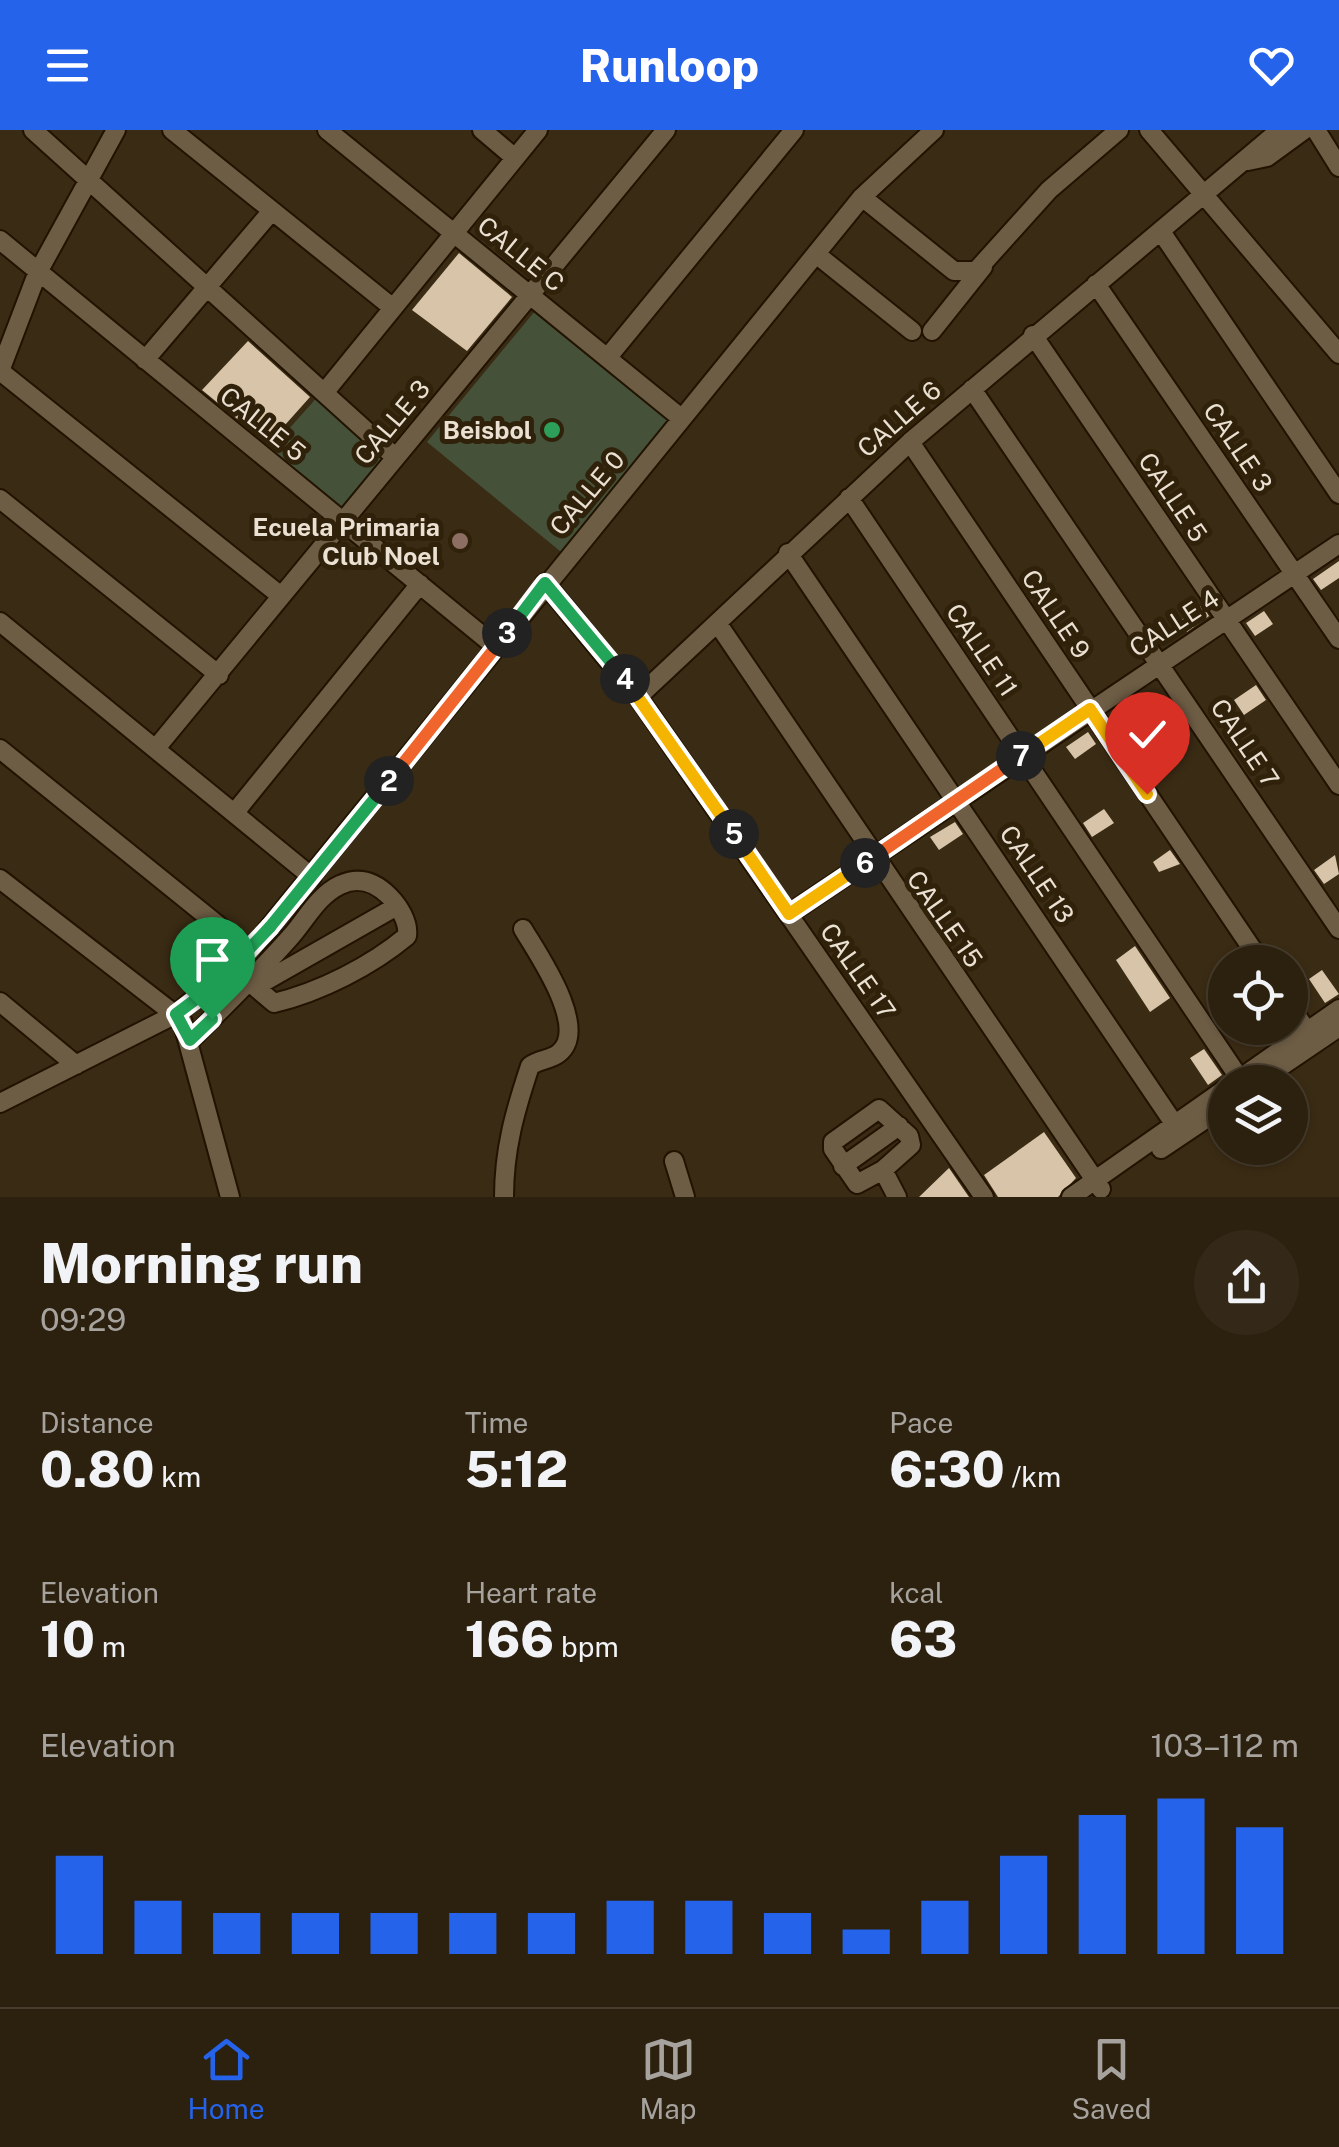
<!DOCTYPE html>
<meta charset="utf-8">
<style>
:root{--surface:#2c200f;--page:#342818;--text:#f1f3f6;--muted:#a6a39e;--line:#483e2f;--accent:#2563eb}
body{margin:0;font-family:"Public Sans",sans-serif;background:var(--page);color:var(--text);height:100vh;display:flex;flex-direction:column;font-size:38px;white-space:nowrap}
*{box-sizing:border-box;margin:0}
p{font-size:32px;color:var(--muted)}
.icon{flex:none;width:55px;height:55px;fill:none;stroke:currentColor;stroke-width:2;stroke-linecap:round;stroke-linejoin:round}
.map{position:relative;height:1067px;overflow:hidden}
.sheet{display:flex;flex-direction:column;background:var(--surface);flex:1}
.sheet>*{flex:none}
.tools{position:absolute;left:1208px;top:815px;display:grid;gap:20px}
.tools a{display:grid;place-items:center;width:100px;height:100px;border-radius:50%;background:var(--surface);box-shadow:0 2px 8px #0004,0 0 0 2px var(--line);font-size:50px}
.pin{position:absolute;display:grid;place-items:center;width:85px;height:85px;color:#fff;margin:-102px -42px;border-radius:50% 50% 50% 0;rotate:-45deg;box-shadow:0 0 10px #0007}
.pin .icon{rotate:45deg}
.km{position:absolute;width:50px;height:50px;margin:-25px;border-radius:50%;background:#222;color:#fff;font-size:28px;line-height:50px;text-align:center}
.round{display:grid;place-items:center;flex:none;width:105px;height:105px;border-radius:52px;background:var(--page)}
.head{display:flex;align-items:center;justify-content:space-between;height:170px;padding:0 40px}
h1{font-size:55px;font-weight:800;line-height:75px}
.stats{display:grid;grid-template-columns:repeat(3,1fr);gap:15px;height:170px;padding:10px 40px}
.stats div{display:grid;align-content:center}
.stats b{font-size:50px;font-weight:800}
.stats small{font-size:28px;font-weight:400}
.stats p{font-size:28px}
.chart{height:280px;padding:20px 40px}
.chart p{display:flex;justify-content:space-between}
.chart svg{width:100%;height:180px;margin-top:10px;stroke:var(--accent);stroke-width:6}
header{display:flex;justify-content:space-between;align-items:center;height:130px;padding:0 40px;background:var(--accent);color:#fff;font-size:45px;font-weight:800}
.tab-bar{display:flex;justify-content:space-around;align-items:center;height:140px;border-top:2px solid var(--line);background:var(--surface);font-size:28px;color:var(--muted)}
.tab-bar a{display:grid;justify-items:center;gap:5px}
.tab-bar .active{color:var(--accent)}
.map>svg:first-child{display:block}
.green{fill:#455239}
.building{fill:#d7c4a9}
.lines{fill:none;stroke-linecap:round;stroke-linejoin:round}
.minor-casing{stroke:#211300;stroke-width:22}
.minor{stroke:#6e5d45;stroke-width:18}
.split-1-casing{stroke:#fff;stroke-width:20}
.split-2-casing{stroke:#fff;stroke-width:20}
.split-3-casing{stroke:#fff;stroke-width:20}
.split-4-casing{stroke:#fff;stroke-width:20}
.split-5-casing{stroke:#fff;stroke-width:20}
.split-6-casing{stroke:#fff;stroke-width:20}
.split-7-casing{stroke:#fff;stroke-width:20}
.split-8-casing{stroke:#fff;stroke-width:20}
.split-1{stroke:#22a559;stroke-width:12}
.split-2{stroke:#22a559;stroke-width:12}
.split-3{stroke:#f0652b;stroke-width:12}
.split-4{stroke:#22a559;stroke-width:12}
.split-5{stroke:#f5b400;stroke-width:12}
.split-6{stroke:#f5b400;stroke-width:12}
.split-7{stroke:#f0652b;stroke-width:12}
.split-8{stroke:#f5b400;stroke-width:12}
.leisure-dot{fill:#2e9e5b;stroke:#30210a;stroke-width:4}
.education-dot{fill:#8d6e63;stroke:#30210a;stroke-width:4}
.labels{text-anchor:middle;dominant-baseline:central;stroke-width:10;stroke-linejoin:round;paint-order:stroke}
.street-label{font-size:25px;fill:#ebe1d3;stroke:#30210a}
.poi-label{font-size:25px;font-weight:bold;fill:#ebe1d3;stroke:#30210a;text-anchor:end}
</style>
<header><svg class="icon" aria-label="menu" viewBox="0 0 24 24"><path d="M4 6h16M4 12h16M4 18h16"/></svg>Runloop<svg class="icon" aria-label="heart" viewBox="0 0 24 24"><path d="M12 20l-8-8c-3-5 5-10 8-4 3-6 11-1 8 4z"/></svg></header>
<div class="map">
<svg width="1339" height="1067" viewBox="0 0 1339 1067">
<rect width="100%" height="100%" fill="#3a2b14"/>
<path class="green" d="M540,175L677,288L566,426L427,312Z
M321,263L396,329L350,386L270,320Z"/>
<path class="building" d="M459,123L512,167L467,221L412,180Z
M248,211L310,267L268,314L202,260Z
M1339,431V448L1321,460L1313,449Z
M1202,475L1209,486L1187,502L1179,492Z
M1264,481L1273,494L1255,506L1246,493Z
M1256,555L1266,570L1244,585L1234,570Z
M1088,602L1096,614L1075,629L1066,617Z
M1104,679L1114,693L1092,707L1083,693Z
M955,692L963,704L939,720L930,707Z
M1170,720L1180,734L1159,742L1153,732Z
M1335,725L1339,744L1324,754L1314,740Z
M1135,816L1170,868L1150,882L1116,830Z
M1322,840L1339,864L1325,873L1309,849Z
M1204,919L1222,945L1208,955L1190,928Z
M1044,1002L1076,1048L1058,1067H998L984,1045Z
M949,1038L969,1067H919Z"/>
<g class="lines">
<defs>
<path id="minor" d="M33,0L395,327
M172,0L393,178
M327,0L681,288
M482,0L515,28
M1149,0L1339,224
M1316,0L1339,37
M1248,31L1267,27L1304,0
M862,67L954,141H976L1049,60L1119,0
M1162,103L1339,364
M0,110L496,517
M816,124L912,201
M1096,154L1339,509
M932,201L983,137
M1033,205L1339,655
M608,227L794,0
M145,230L271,82
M0,241L281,466
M0,241L37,144L116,0
M972,259L1339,799
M324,263L538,0
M910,312L1261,832
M849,368L1240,949
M0,369L219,545
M788,423L1175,995
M545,453L638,567L984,1067
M0,492L312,747
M718,494L1101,1059
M638,567L910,312L1280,0
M157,617L666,0
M0,619L250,821
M236,681L420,454
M0,749L182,890L230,1067
M789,784L1339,414
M255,857L397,776
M0,872L76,935
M1290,876L1307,901
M191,910C224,876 261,841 293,804C308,786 319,765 340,755C359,746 375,752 389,766C399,776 409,792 407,806C371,836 320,862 274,873L247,850
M1235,952L1339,879
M1258,952L1339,897
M0,973L176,884L250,821L862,67L934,0
M879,979L909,1006L911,1015L883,1040L857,1054L833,1019V1012Z
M1161,1019L1225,976
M674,1031L685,1067
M843,1036L899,996
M883,1040L897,1067
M504,1067C504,1019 515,981 530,936C539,929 551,930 559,923C590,898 537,823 523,799
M1071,1067L1225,959"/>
</defs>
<use href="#minor" class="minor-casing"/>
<use href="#minor" class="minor"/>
</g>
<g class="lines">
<defs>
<path id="split-1" d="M212,889L190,910L176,884L216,854L270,797"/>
<path id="split-2" d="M270,797L389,651"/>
<path id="split-3" d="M389,651L507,503"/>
<path id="split-4" d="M507,503L545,453L625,549"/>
<path id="split-5" d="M625,549L734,704"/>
<path id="split-6" d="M734,704L789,784L865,733"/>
<path id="split-7" d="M865,733L1021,626"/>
<path id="split-8" d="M1021,626L1090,579L1147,664"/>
</defs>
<use href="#split-1" class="split-1-casing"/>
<use href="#split-2" class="split-2-casing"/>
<use href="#split-3" class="split-3-casing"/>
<use href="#split-4" class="split-4-casing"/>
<use href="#split-5" class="split-5-casing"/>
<use href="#split-6" class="split-6-casing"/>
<use href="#split-7" class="split-7-casing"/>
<use href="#split-8" class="split-8-casing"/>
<use href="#split-1" class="split-1"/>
<use href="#split-2" class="split-2"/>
<use href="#split-3" class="split-3"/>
<use href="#split-4" class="split-4"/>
<use href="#split-5" class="split-5"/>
<use href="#split-6" class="split-6"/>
<use href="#split-7" class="split-7"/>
<use href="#split-8" class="split-8"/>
</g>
<circle class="leisure-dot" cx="552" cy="300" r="10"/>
<circle class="education-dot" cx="460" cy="411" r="10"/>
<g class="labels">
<g class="street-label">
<text transform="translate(521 124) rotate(39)">CALLE C</text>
<text transform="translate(899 289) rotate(-41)">CALLE 6</text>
<text transform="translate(392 292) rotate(-50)">CALLE 3</text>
<text transform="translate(263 294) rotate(39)">CALLE 5</text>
<text transform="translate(1238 317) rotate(56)">CALLE 3</text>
<text transform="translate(587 363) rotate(-50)">CALLE 0</text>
<text transform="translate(1173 367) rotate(56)">CALLE 5</text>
<text transform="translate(1056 484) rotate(56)">CALLE 9</text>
<text transform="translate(1174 493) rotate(-33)">CALLE 4</text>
<text transform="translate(982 520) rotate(56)">CALLE 11</text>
<text transform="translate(1245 613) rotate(56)">CALLE 7</text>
<text transform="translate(1037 744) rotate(56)">CALLE 13</text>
<text transform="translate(945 789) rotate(55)">CALLE 15</text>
<text transform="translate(858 841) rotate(55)">CALLE 17</text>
</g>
<g class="poi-label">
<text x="532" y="300">Beisbol</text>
<text x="440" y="397">Ecuela Primaria<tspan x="440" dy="29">Club Noel</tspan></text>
</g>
</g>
</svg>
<div class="tools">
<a><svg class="icon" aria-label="locate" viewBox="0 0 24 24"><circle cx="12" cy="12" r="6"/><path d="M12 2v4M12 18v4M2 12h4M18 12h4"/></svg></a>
<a><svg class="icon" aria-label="layers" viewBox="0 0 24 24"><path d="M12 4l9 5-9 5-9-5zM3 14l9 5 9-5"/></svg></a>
</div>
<div class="pin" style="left:212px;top:889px;background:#1e9e55"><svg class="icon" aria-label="arrive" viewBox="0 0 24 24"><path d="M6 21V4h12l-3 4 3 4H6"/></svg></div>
<div class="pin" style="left:1147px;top:664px;background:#d93025"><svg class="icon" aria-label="check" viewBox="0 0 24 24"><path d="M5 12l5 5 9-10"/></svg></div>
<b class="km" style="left:389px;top:651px">2</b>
<b class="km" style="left:507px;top:503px">3</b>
<b class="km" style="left:625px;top:549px">4</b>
<b class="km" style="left:734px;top:704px">5</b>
<b class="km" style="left:865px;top:733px">6</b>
<b class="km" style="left:1021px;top:626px">7</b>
</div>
<section class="sheet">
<div class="head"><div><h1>Morning run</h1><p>09:29</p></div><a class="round"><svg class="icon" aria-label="share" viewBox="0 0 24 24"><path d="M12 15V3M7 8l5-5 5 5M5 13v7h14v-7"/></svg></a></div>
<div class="stats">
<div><p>Distance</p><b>0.80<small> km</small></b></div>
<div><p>Time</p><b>5:12</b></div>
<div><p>Pace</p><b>6:30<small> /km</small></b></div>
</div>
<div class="stats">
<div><p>Elevation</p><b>10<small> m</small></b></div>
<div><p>Heart rate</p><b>166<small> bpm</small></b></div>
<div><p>kcal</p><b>63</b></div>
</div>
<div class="chart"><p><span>Elevation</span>103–112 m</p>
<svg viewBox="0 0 160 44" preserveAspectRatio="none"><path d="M5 44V20M15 44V31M25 44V34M35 44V34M45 44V34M55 44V34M65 44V34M75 44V31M85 44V31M95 44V34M105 44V38M115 44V31M125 44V20M135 44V10M145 44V6M155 44V13"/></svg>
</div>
</section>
<nav class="tab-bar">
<a class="active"><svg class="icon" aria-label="home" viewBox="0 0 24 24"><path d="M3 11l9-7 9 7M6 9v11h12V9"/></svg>Home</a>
<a><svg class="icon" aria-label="map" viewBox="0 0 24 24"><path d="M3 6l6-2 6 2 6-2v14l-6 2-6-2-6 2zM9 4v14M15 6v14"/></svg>Map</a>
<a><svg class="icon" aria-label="saved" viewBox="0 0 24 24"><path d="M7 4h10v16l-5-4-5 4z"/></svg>Saved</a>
</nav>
